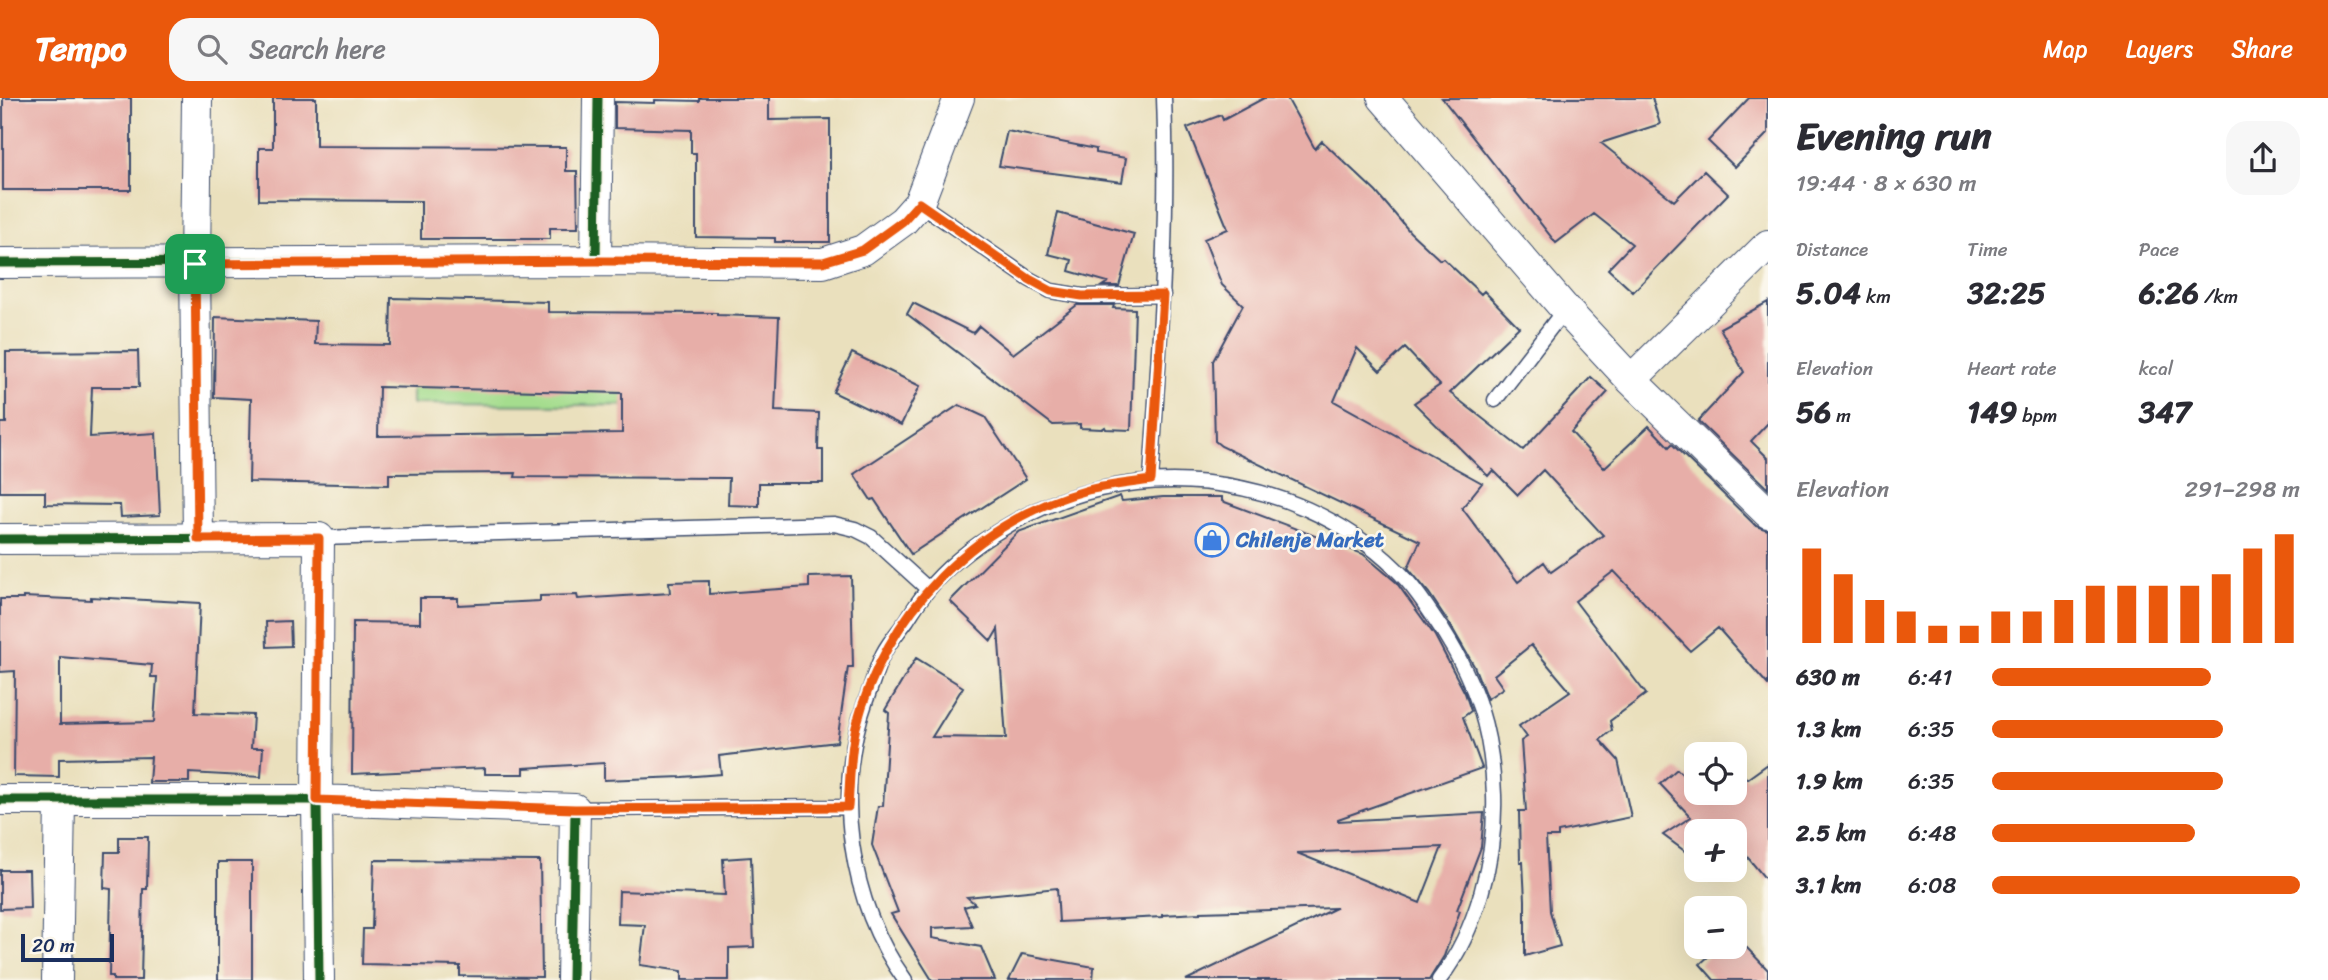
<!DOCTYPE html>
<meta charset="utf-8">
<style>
:root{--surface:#fff;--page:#f7f7f7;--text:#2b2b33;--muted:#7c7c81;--accent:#ea580c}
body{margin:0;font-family:Sriracha,sans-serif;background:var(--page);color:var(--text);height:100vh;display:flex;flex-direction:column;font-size:26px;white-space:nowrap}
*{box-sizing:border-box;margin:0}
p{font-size:23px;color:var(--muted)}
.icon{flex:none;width:38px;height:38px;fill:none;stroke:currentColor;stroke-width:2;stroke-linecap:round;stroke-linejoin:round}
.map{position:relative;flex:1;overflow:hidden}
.panel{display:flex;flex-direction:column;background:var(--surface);width:560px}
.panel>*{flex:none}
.controls{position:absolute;left:1684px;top:644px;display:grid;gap:14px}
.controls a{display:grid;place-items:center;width:63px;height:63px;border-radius:14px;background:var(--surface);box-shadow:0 7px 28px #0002;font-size:35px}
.scale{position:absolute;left:21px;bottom:18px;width:93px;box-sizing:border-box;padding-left:7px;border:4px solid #1b2f5e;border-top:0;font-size:19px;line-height:24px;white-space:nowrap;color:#1b2f5e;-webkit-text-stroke:5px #fbf7ec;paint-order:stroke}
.pin{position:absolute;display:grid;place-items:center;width:60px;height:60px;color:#fff;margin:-30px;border-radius:14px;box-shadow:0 4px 10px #0006}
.round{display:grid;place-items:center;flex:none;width:74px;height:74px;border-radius:21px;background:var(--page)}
.summary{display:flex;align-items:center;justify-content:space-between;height:119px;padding:0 28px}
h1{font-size:38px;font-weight:800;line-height:52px}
.stats{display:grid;grid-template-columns:repeat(3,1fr);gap:10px;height:119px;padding:7px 28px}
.stats div{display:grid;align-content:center}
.stats b{font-size:30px;font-weight:800}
.stats small{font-size:19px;font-weight:400}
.stats p{font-size:19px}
.chart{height:196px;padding:14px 28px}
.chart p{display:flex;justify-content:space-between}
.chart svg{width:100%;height:126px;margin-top:7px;stroke:var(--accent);stroke-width:6}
ul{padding:0 28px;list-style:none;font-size:23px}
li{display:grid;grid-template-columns:112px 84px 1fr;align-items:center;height:52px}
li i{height:18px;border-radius:9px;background:var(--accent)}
header{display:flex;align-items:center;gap:42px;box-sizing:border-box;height:98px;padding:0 35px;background:var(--accent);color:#fff}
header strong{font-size:33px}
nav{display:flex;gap:38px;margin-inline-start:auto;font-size:24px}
.search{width:490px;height:63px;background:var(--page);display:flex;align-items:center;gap:18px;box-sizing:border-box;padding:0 24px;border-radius:21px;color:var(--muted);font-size:26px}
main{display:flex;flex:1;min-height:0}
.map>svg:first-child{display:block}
.green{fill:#a5dd8e;stroke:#608676;stroke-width:2}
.building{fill:#e7aea8;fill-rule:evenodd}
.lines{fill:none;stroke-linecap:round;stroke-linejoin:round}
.lane-casing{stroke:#3a4a6c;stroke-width:17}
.street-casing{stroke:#3a4a6c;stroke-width:32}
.lane{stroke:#fff;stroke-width:14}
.street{stroke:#fff;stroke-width:30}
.cycleway-casing{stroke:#fbf7ec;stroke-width:13}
.cycleway{stroke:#1b5e20;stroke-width:9}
.route-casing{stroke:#fff;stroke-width:14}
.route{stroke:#ea580c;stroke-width:9}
.labels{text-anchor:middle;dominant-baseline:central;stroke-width:5;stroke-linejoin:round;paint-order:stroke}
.shop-label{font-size:21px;font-weight:bold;fill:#366cbe;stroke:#fbf7ec;text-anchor:start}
</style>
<header>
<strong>Tempo</strong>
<div class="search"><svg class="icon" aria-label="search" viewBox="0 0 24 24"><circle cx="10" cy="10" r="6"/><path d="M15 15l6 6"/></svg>Search here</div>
<nav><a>Map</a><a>Layers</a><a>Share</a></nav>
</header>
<main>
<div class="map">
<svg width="1768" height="882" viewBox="0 0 1768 882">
<rect width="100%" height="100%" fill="#fbf7ec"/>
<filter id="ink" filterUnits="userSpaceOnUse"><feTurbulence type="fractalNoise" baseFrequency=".0143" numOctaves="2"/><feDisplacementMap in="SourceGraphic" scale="14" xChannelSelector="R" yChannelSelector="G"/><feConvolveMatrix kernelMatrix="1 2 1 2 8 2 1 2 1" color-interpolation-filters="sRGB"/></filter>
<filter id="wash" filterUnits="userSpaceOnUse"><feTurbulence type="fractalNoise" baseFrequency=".00686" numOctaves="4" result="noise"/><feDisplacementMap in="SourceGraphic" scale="28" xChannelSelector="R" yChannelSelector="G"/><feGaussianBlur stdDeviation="1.57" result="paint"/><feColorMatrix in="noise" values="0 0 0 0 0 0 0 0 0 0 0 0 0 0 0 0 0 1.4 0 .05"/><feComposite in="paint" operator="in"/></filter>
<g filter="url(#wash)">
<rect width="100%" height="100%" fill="#eae0bd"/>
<path class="green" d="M412,247L713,308L412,306Z"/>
<g id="blocks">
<path class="building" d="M3,0H131V92H3Z
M273,0H316V48L566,49V73H577L578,130H550V141H421V103L259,102V50H273Z
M699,0H769V22L830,21V144H775V140L696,139V55H691V32L615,30V4L655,5V2L699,3Z
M1264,0H1287L1315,51L1322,43L1376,94L1410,134L1440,162L1443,160L1481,196L1484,193L1519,229L1450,295L1523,352L1591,279L1608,294L1571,334L1604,370L1649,328L1669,349L1672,346L1756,428L1768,432V587L1718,530L1690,553L1614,473L1575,503L1646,596L1610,623L1612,632L1600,642L1618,662L1631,719L1558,734V739H1546L1550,813L1560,848L1525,858V802L1523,764H1520L1519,713H1526L1521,643L1527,639L1519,628L1570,593L1531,547L1494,577L1503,590L1487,601L1474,568L1451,528L1429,495L1408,470L1420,443L1221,348L1215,343L1213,263L1243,207L1222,187L1204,141L1228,131L1187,30L1221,17L1223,22ZM1357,250L1380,273L1405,250L1440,287L1414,305L1488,378L1493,372L1518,397L1543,372L1603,437L1551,474L1544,464L1518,484L1462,410L1482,385L1334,303Z
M1442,0H1652L1660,26L1601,45L1674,103L1704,73L1728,96L1633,194L1608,171L1632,146L1594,116L1556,145Z
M1749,0H1768V35L1735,69L1708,43Z
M1007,33L1096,51V55L1126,60L1122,84L999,68Z
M1058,115L1134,136L1119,188H1102L1108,184L1069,173L1072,162L1048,156Z
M391,200L548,204V214L717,215V217L779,219L775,313L819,315L818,352H823V385H759V408L728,407L729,380L515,379L516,375L389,376V387L249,384L251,301L214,299L215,219L316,223L315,246L390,247ZM379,289L622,295V335L378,338Z
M1768,204V325L1751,343L1768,360V391L1698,323L1744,274L1720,230Z
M913,205L973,235L979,228L1013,256L1077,207H1114L1113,210L1135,211L1131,332L1106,331L1105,329L1102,331L1080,330V326L1053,327L907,216Z
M138,253L139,289H92L90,339L156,335L160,417L121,419L120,407L45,406V394H0V325H6V254Z
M852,255L920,288L901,327L833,294Z
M959,307L985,319L1026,381L911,456L874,401L871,402L854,376Z
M1120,398L1122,403L1163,399H1222V403L1363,456L1396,484L1435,538L1465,595L1471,613L1463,619L1482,670L1338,721V723L1484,715L1481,749L1457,812L1460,813L1444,858L1429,882H1186L1336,810L1200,814V815L1162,817V819L1059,824L1057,790L967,799L975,806L964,809L972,828L932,830V840L981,849L995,882H932L891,816L898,814L872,747L878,708H883L889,615L885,612L916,560L963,589L932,639L1006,640L998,531L991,543L950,503L1018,434ZM1442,749L1420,805L1297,755Z
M851,478L853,569H848L837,644L719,658L721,676L682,679L604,682V665L524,670V676H485V670L352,676L353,524L420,525V500H458V507L540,503V498L577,497L578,501L670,495L669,484L709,483V496L809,489V479Z
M23,499L91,502V499L200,505L195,615L253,617L251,650H263L261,679L189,675V684H149L151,659L59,661V679L14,678L15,573L0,574V501H23ZM60,559L152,567L151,579H157L154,624L60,626Z
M290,523L291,548L267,549L266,524Z
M1768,666V784L1734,743V733H1696V753L1690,757L1663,737L1691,719L1660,686L1677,671L1687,681L1696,673V695H1734V667L1747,681Z
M119,739H148L147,791H143L141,882H113V878H109L111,791L104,790L105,754H119Z
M751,759L754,849L729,850V882H682V873L640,867L645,827L618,826L619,793L725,797L723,761Z
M374,762L540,763L542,879L460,878V868L362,866L363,831H372Z
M218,764H252V882H218Z
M0,772H29L30,810L0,811Z
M1719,849H1746L1768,872V882H1714L1700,866Z
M1022,856L1094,869L1093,882H1009Z"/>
</g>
</g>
<g filter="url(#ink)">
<use href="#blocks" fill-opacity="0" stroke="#3a4a6c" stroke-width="2"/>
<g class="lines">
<defs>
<path id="lane" d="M919,105L1029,181L1051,193L1082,198L1163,197
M1495,302L1565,211
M1151,382C1159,254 1169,128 1164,0
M319,440L834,426L855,431L871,439L928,491
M575,711L848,709
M905,882C849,804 833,693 866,602C872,587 876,570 883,556C889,544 899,533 907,522C913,512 919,502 927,493C947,468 975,447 1002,431C1124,355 1292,370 1396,471C1414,488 1429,512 1443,533C1477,587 1492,633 1494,697C1496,758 1477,833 1439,882"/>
<path id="street" d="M197,0L195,166L198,441
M1383,0L1565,211L1631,282L1768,415
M596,163L823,165L863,152L903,123L919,105L959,0
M0,165L596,163L598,0
M1631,282L1768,147
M0,441L319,440L317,702L319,882
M0,702H317L575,711L572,882
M57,882L60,703"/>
</defs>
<use href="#lane" class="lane-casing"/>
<use href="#street" class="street-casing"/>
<use href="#lane" class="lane"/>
<use href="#street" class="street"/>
<defs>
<path id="cycleway" d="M0,165L596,163L598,0
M0,441L319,440L317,702L319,882
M0,702H317L575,711L572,882"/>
</defs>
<use href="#cycleway" class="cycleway-casing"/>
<use href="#cycleway" class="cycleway"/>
</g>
</g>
<g class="lines" filter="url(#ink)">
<defs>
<path id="route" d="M919,105L1029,181L1051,193L1082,198L1163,197L1151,382C1131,385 1108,387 1088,392C974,423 886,515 856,629C850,654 850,683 848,709L575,711L317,702L319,440L198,441L195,166L596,163L823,164L863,152L903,123Z"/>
</defs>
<use href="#route" class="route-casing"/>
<use href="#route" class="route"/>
</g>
<defs>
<symbol id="shop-ring" viewBox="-11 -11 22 22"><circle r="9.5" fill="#fbf7ec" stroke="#3f7fe0" stroke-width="1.5"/><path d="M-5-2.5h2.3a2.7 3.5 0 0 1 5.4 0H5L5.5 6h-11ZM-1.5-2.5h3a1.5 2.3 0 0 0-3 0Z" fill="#3f7fe0"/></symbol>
</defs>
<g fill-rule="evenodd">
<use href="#shop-ring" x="1193" y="423" width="38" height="38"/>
</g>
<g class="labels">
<g class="shop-label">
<text x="1236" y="442">Chilenje Market</text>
</g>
</g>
</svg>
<div class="controls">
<a><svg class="icon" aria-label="locate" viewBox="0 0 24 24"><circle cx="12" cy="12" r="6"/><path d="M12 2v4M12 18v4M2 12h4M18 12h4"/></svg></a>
<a>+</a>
<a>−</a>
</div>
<div class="scale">20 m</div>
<div class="pin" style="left:195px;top:166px;background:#1e9e55"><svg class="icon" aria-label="arrive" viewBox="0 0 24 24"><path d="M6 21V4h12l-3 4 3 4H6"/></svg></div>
</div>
<section class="panel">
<div class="summary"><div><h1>Evening run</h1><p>19:44 · 8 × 630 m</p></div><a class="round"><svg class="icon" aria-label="share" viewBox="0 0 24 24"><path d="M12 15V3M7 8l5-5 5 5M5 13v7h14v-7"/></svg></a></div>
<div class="stats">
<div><p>Distance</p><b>5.04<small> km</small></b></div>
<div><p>Time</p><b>32:25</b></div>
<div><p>Pace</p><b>6:26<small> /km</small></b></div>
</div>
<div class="stats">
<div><p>Elevation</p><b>56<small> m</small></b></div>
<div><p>Heart rate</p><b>149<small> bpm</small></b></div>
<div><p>kcal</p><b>347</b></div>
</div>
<div class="chart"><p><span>Elevation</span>291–298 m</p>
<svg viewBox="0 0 160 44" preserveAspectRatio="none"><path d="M5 44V11M15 44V20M25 44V29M35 44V33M45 44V38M55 44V38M65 44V33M75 44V33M85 44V29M95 44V24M105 44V24M115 44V24M125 44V24M135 44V20M145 44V11M155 44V6"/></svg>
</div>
<ul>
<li><b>630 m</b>6:41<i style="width:71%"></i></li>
<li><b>1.3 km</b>6:35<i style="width:75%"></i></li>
<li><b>1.9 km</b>6:35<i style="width:75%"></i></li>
<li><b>2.5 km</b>6:48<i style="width:66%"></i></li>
<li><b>3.1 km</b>6:08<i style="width:100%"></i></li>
</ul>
</section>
</main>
